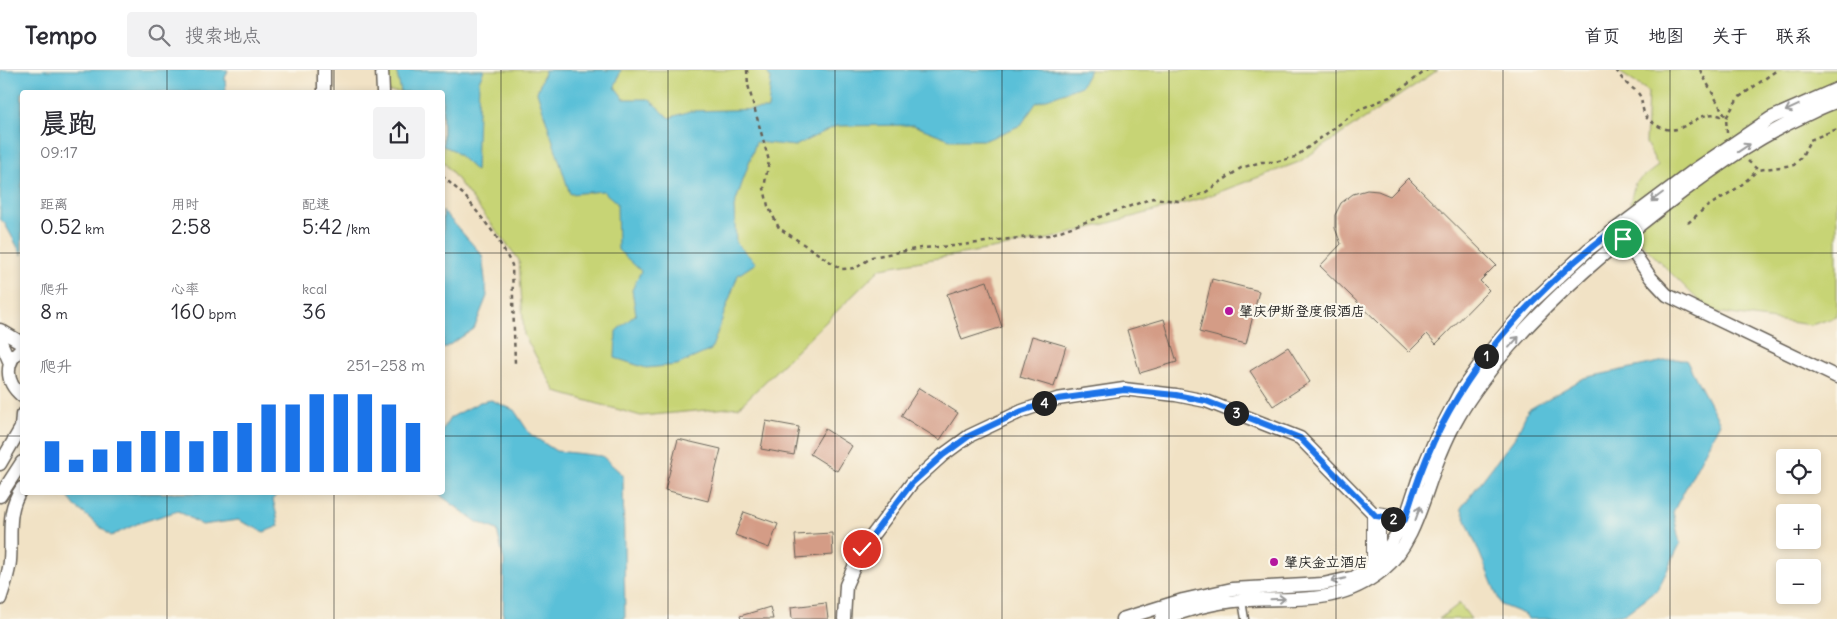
<!DOCTYPE html>
<html lang="zh">
<meta charset="utf-8">
<style>
:root{--surface:#fff;--page:#f2f2f3;--text:#2b2b33;--muted:#7c7c81;--line:#e1e1e2;--accent:#1a73e8}
body{margin:0;font-family:Delius,"LXGW WenKai TC",sans-serif;background:var(--page);color:var(--text);height:100vh;display:flex;flex-direction:column;font-size:19px;white-space:nowrap}
*{box-sizing:border-box;margin:0}
p{font-size:16px;color:var(--muted)}
.icon{flex:none;width:28px;height:28px;fill:none;stroke:currentColor;stroke-width:2;stroke-linecap:round;stroke-linejoin:round}
.map{position:relative;flex:1;overflow:hidden}
.panel{position:absolute;left:20px;top:20px;width:425px;height:405px;display:flex;flex-direction:column;background:var(--surface);border-radius:5px;box-shadow:0 2px 8px #0003}
.panel>*{flex:none}
.fabs{position:absolute;left:1776px;top:379px;display:grid;gap:10px}
.fabs a{display:grid;place-items:center;width:45px;height:45px;border-radius:5px;background:var(--surface);box-shadow:0 2px 8px #0003;font-size:25px}
.pin{position:absolute;display:grid;place-items:center;width:42px;height:42px;color:#fff;margin:-21px;border:2px solid #fff;border-radius:50%;box-shadow:0 1px 5px #0007}
.km{position:absolute;width:25px;height:25px;margin:-12px;border-radius:50%;background:#222;color:#fff;font-size:14px;line-height:25px;text-align:center}
.round{display:grid;place-items:center;flex:none;width:52px;height:52px;border-radius:5px;background:var(--page)}
.head{display:flex;align-items:center;justify-content:space-between;height:85px;padding:0 20px}
h1{font-size:28px;font-weight:600;line-height:38px}
.figures{display:grid;grid-template-columns:repeat(3,1fr);gap:8px;height:85px;padding:5px 20px}
.figures div{display:grid;align-content:center}
.figures b{font-size:21px;font-weight:600}
.figures small{font-size:14px;font-weight:400}
.figures p{font-size:14px}
.chart{height:140px;padding:10px 20px}
.chart p{display:flex;justify-content:space-between}
.chart svg{width:100%;height:90px;margin-top:5px;stroke:var(--accent);stroke-width:6}
header{display:flex;align-items:center;gap:30px;box-sizing:border-box;height:70px;padding:0 25px;background:var(--surface);border-bottom:1px solid var(--line)}
header strong{font-size:24px}
nav{display:flex;gap:28px;margin-inline-start:auto;font-size:18px}
.search{width:350px;height:45px;background:var(--page);display:flex;align-items:center;gap:12px;box-sizing:border-box;padding:0 18px;border-radius:5px;color:var(--muted);font-size:19px}
.map>svg:first-child{display:block}
.green{fill:#c7d475;stroke:#727848}
.water{fill:#5ac0d8;stroke:#3b6e7a}
.building{fill:#d49c86}
.lines{fill:none;stroke-linecap:round;stroke-linejoin:round}
.lane-casing{stroke:#676157;stroke-width:9}
.street-casing{stroke:#676157;stroke-width:15}
.secondary-casing{stroke:#676157;stroke-width:20}
.path{stroke:#676157;stroke-width:2.5;stroke-dasharray:4 4;stroke-linecap:butt}
.lane{stroke:#fff;stroke-width:6}
.street{stroke:#fff;stroke-width:12}
.secondary{stroke:#fff;stroke-width:18}
.oneway{stroke:#999}
.route-casing{stroke:#fff;stroke-width:10}
.route{stroke:#1a73e8;stroke-width:6}
.grid{fill:none;stroke:#1c1c1c;stroke-width:1;stroke-opacity:0.55}
.poi-dot{fill:#b5179e;stroke:#fbf7ec;stroke-width:2}
.labels{text-anchor:middle;dominant-baseline:central;stroke-width:4.5;stroke-linejoin:round;paint-order:stroke}
.poi-label{font-size:14px;fill:#1c1c1c;stroke:#fbf7ec;text-anchor:start}
</style>
<header>
<strong>Tempo</strong>
<div class="search"><svg class="icon" aria-label="search" viewBox="0 0 24 24"><circle cx="10" cy="10" r="6"/><path d="M15 15l6 6"/></svg>搜索地点</div>
<nav><a>首页</a><a>地图</a><a>关于</a><a>联系</a></nav>
</header>
<div class="map">
<svg width="1837" height="549" viewBox="0 0 1837 549">
<rect width="100%" height="100%" fill="#fbf7ec"/>
<filter id="ink" filterUnits="userSpaceOnUse"><feTurbulence type="fractalNoise" baseFrequency=".02" numOctaves="2"/><feDisplacementMap in="SourceGraphic" scale="10" xChannelSelector="R" yChannelSelector="G"/><feConvolveMatrix kernelMatrix="1 2 1 2 8 2 1 2 1" color-interpolation-filters="sRGB"/></filter>
<filter id="wash" filterUnits="userSpaceOnUse"><feTurbulence type="fractalNoise" baseFrequency=".0096" numOctaves="4" result="noise"/><feDisplacementMap in="SourceGraphic" scale="20" xChannelSelector="R" yChannelSelector="G"/><feGaussianBlur stdDeviation="1.12" result="paint"/><feColorMatrix in="noise" values="0 0 0 0 0 0 0 0 0 0 0 0 0 0 0 0 0 1.4 0 .05"/><feComposite in="paint" operator="in"/></filter>
<g filter="url(#wash)">
<rect width="100%" height="100%" fill="#f1e2c5"/>
<path class="green" d="M382,0H1438L1299,92L1203,128L1049,169L881,198L739,337L641,346L556,322L524,265L519,190L443,91L442,22H388Z
M1616,0H1837V247L1811,255L1709,241L1642,174L1630,132L1635,113L1658,96L1646,73L1648,21Z
M1459,533L1471,549H1439L1459,534Z"/>
<path class="water" d="M0,0H228L225,8L226,22H22V185L5,154L0,149Z
M396,0H484L479,11L476,101L453,80L443,76L442,22H401Z
M545,0H621L615,17L624,29H649L669,48L690,41L768,39L771,9L766,0H1090L1081,16L1036,33L1021,55L986,70H952L913,55L836,56L795,76L756,72L734,137L736,173L756,193L738,205L711,280L677,295L646,298L615,288L616,261L636,244L632,220L641,201L618,180L617,133L603,121L570,124L537,22Z
M443,141L482,185L487,226L474,259L443,279Z
M1674,289L1686,290L1720,353L1673,442L1680,474L1658,519L1625,544L1567,549H1528L1526,545L1501,535L1461,438L1516,366L1528,340L1584,308Z
M491,330L514,340L530,364L556,381L602,386L623,405L625,549H503L504,491L497,460L477,452L437,423L442,422L443,359L450,348L480,332Z
M65,423H278L273,429L279,456L264,462L238,450L202,455L178,441L139,453L111,466L76,437Z"/>
<g id="blocks">
<path class="building" d="M1408,108L1496,195L1480,211L1489,220L1436,274L1427,264L1409,282L1320,196L1341,174L1335,158V145L1341,133L1353,124L1367,120L1378,121L1390,126Z
M1212,209L1259,221L1246,274L1199,262Z
M987,211L1002,257L962,270L947,224Z
M1164,249L1177,292L1140,303L1127,260Z
M1032,266L1066,276L1054,317L1020,307Z
M1288,277L1310,312L1273,336L1250,301Z
M919,318L958,343L940,370L901,346Z
M766,351L799,357L794,385L761,379Z
M825,359L852,376L837,401L810,384Z
M678,369L721,379L708,431L665,420Z
M744,442L778,454L769,478L735,465Z
M832,463L833,485L797,488L795,465Z
M826,533L828,549H792L791,537Z
M770,537L773,549H741L740,546Z"/>
</g>
</g>
<g filter="url(#ink)">
<use href="#blocks" fill-opacity="0" stroke="#676157" stroke-width="1"/>
<g class="lines">
<defs>
<path id="lane" d="M1242,531L1245,549"/>
<path id="street" d="M324,0V22
M382,0L383,22
M1619,162L1651,208L1667,225L1837,307
M0,260L22,273
M0,270L10,293
M22,278C4,292 5,312 22,326
M0,394L21,358L22,345
M0,426L22,392
M0,529C4,517 9,503 10,491C12,465 6,440 22,418
M844,549L846,515L862,479L912,413L943,385L969,366L1022,341L1057,329L1124,319L1176,325L1206,331L1300,368L1376,446
M1122,549L1183,530L1232,519L1323,514L1355,507L1385,483L1405,450L1418,410L1435,370L1460,322L1485,287L1531,233L1589,179L1693,101L1771,48L1837,19
M1161,549C1183,542 1205,534 1227,532C1285,524 1332,541 1383,500C1417,472 1424,421 1441,383C1446,371 1452,358 1459,346C1469,328 1482,311 1495,294C1549,227 1616,172 1685,120C1723,92 1760,66 1804,46C1815,41 1825,35 1837,32"/>
<path id="secondary" d="M1376,490V446L1405,450"/>
</defs>
<use href="#lane" class="lane-casing"/>
<use href="#street" class="street-casing"/>
<use href="#secondary" class="secondary-casing"/>
<path class="path" d="M747,0L748,15L769,91L764,118L768,136L779,158L841,199L856,198L872,187L921,178L955,176L1000,170L1049,165L1153,128L1178,131L1203,124L1241,98L1261,92H1275L1295,87L1360,39L1390,27L1427,0
M1616,0C1619,4 1622,9 1626,13C1630,17 1637,20 1640,26C1643,33 1642,43 1647,48C1684,81 1695,31 1725,48
M1700,0L1725,46
M1727,63L1726,48L1738,28L1777,0
M1748,91L1758,100L1794,95L1802,86L1810,70L1837,59
M442,106L464,125L496,166L512,195L515,294
M1688,153L1705,138L1739,117L1758,100"/>
<use href="#lane" class="lane"/>
<use href="#street" class="street"/>
<use href="#secondary" class="secondary"/>
</g>
<defs><path id="oneway-shaft" d="M-6 0H5M1.5-3L5.5 0L1.5 3" fill="none" stroke-width="1.6" stroke-linecap="round" stroke-linejoin="round" transform="scale(1.25)"/></defs>
<g class="oneway">
<use href="#oneway-shaft" transform="translate(1792 38) rotate(155)"/>
<use href="#oneway-shaft" transform="translate(1744 78) rotate(-34)"/>
<use href="#oneway-shaft" transform="translate(1657 127) rotate(143)"/>
<use href="#oneway-shaft" transform="translate(1514 272) rotate(-48)"/>
<use href="#oneway-shaft" transform="translate(1418 443) rotate(-70)"/>
<use href="#oneway-shaft" transform="translate(1338 510) rotate(167)"/>
<use href="#oneway-shaft" transform="translate(1278 529) rotate(-2)"/>
</g>
</g>
<g class="lines" filter="url(#ink)">
<defs>
<path id="route" d="M862,479L912,413L943,385L969,366L1022,341L1058,329L1124,320L1176,325L1206,331L1300,368L1376,446L1405,450C1413,423 1422,397 1434,371C1473,287 1542,214 1616,158L1623,169"/>
</defs>
<use href="#route" class="route-casing"/>
<use href="#route" class="route"/>
</g>
<path class="grid" d="M167,0V22M334,0V22M501,0V549M668,0V549M835,0V549M1002,0V549M1169,0V549M1336,0V549M1503,0V549M1670,0V549M0,183H22M442,183H1837M0,366H22M442,366H1837M167,422V549M334,422V549"/>
<g class="poi-dot">
<circle cx="1229" cy="241" r="5"/>
<circle cx="1274" cy="492" r="5"/>
</g>
<g class="labels">
<g class="poi-label">
<text x="1239" y="241">肇庆伊斯登度假酒店</text>
<text x="1284" y="492">肇庆金立酒店</text>
</g>
</g>
</svg>
<div class="fabs">
<a><svg class="icon" aria-label="locate" viewBox="0 0 24 24"><circle cx="12" cy="12" r="6"/><path d="M12 2v4M12 18v4M2 12h4M18 12h4"/></svg></a>
<a>+</a>
<a>−</a>
</div>
<div class="pin" style="left:1623px;top:169px;background:#1e9e55"><svg class="icon" aria-label="arrive" viewBox="0 0 24 24"><path d="M6 21V4h12l-3 4 3 4H6"/></svg></div>
<div class="pin" style="left:862px;top:479px;background:#d93025"><svg class="icon" aria-label="check" viewBox="0 0 24 24"><path d="M5 12l5 5 9-10"/></svg></div>
<b class="km" style="left:1486px;top:286px">1</b>
<b class="km" style="left:1393px;top:449px">2</b>
<b class="km" style="left:1236px;top:343px">3</b>
<b class="km" style="left:1044px;top:333px">4</b>
<section class="panel">
<div class="head"><div><h1>晨跑</h1><p>09:17</p></div><a class="round"><svg class="icon" aria-label="share" viewBox="0 0 24 24"><path d="M12 15V3M7 8l5-5 5 5M5 13v7h14v-7"/></svg></a></div>
<div class="figures">
<div><p>距离</p><b>0.52<small> km</small></b></div>
<div><p>用时</p><b>2:58</b></div>
<div><p>配速</p><b>5:42<small> /km</small></b></div>
</div>
<div class="figures">
<div><p>爬升</p><b>8<small> m</small></b></div>
<div><p>心率</p><b>160<small> bpm</small></b></div>
<div><p>kcal</p><b>36</b></div>
</div>
<div class="chart"><p><span>爬升</span>251–258 m</p>
<svg viewBox="0 0 160 44" preserveAspectRatio="none"><path d="M5 44V29M15 44V38M25 44V33M35 44V29M45 44V24M55 44V24M65 44V29M75 44V24M85 44V20M95 44V11M105 44V11M115 44V6M125 44V6M135 44V6M145 44V11M155 44V20"/></svg>
</div>
</section>
</div>
